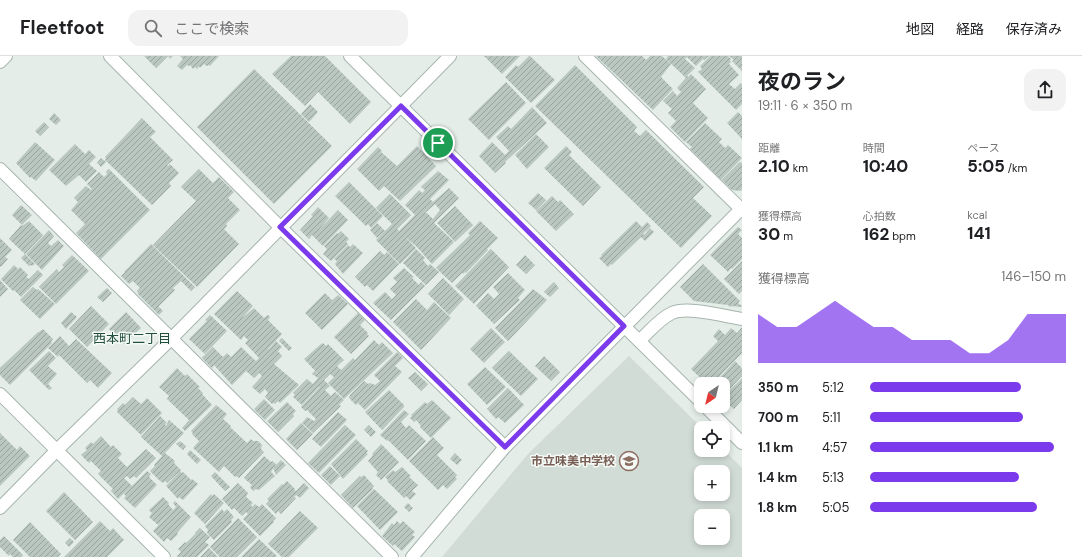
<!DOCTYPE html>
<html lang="ja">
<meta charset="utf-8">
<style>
:root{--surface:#fff;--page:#f2f2f2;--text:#202124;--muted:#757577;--line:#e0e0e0;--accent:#7c3aed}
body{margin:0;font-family:"DM Sans","Noto Sans JP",sans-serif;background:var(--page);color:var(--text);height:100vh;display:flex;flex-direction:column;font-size:15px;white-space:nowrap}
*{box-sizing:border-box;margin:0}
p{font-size:13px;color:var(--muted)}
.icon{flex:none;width:22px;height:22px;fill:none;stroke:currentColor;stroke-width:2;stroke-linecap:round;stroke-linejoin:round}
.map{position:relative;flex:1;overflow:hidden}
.side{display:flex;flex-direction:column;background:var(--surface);width:340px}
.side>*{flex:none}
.needle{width:26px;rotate:215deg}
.fabs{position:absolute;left:694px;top:321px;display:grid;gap:8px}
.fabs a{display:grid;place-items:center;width:36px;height:36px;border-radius:8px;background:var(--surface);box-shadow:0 2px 6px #0003;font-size:20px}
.pin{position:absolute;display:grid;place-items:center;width:34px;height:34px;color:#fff;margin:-17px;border:2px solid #fff;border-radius:50%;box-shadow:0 1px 4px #0007}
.round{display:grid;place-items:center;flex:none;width:42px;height:42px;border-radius:12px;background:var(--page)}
.headline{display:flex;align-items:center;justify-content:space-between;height:68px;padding:0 16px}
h1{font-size:22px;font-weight:700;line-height:30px}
.metrics{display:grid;grid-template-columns:repeat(3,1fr);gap:6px;height:68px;padding:4px 16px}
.metrics div{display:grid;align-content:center}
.metrics b{font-size:17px;font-weight:700}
.metrics small{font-size:11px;font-weight:400}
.metrics p{font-size:11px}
.chart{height:112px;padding:8px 16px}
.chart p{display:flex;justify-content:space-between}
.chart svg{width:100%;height:72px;margin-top:4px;fill:var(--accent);opacity:.7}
ul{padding:0 16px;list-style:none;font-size:13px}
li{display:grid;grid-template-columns:64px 48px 1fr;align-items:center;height:30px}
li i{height:10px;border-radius:5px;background:var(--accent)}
header{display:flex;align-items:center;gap:24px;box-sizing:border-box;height:56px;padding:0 20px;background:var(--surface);border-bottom:1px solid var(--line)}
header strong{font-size:19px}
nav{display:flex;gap:22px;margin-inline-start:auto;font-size:14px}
.search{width:280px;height:36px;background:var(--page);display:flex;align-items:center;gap:10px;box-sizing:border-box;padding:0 14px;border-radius:12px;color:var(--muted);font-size:15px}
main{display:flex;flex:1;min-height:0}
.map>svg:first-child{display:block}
.built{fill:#d2dcd7;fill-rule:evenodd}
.building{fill:url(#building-hatch);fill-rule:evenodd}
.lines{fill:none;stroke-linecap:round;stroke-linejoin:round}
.minor-casing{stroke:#a7b5ae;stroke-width:14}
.minor{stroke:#fff;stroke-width:12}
.route-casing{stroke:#fff;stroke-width:8}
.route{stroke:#7c3aed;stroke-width:5}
.labels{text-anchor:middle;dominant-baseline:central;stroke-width:3;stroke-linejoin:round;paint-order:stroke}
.education-label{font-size:12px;font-weight:bold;fill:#785e54;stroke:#f5f9f6;text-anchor:end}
.neighbourhood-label{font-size:13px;fill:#224e3e;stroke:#f5f9f6}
</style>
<header>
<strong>Fleetfoot</strong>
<div class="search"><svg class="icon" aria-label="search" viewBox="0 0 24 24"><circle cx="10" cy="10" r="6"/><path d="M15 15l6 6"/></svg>ここで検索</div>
<nav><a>地図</a><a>経路</a><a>保存済み</a></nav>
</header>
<main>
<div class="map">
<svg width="742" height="501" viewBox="0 0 742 501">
<defs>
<pattern id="building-hatch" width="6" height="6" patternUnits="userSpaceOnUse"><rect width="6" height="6" fill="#bac7c1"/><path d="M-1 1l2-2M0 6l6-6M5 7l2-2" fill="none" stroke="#97a39e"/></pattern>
</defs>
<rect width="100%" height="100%" fill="#e4ede8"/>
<path class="built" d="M629,300L702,372L701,394H723V393L742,412V501H442L528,398ZM701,416H723V438H701ZM701,460H723V482H701Z"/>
<path class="building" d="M144,0H173L170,3L168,0L156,12Z
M180,0H219L210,10L209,9L207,10L204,8L200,12L199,10L197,13L195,11L193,13L190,9L189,10L187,9L182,14L177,10L183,3Z
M291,0H325L371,46L350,68L318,36L305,50L272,18Z
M484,0H520L502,18Z
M529,0H530L555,24L531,47L505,21L516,9L518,11Z
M596,0H642L646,4L650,0H662L671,8L661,21L673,33L653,54Z
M668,0H709L704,4L703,3L696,10L687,1L685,3L695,12L687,20L688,21L691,18L706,33L693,47L708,62L685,86L670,71L676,65L668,57L672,53L663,45L673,35L677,40L681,36L677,32L686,22L666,3Z
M710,0H728L731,3L730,5L731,6L729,8L739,19L729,28L735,33L741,27L742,29V48L736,54L698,16L702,13L700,10Z
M729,0H742V15L732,5L734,4Z
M575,9L637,71L634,75L640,80L646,74L704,131L693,142L712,160L681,192L535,50Z
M254,13L332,90L274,148L197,71Z
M506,26L526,47L489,84L468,63Z
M310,48L318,56L309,66L301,58Z
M532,51L547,67L505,106L506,107L495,117L479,100L492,86L505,99L509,95L496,81L508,70L511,73Z
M738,56L742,60V83L727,67Z
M54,57L61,64L56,69L49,63Z
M142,62L156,76L150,81L173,104L167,109L168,110L170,108L179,117L169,127L171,130L152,149L105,104L106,103L105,101Z
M44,66L49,71L40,80L35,75Z
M705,67L722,83L719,86L725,92L728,89L742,102L721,124L690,93L692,91L686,86Z
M536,78L549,91L527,113L515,99Z
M35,86L55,104L36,125L31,121L30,122L16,107Z
M75,88L85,98L89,94L96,101L89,108L97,115L86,126L79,119L66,130L49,114Z
M417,90L436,110L400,145L384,130L379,135L357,113L378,91L382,95L381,96L397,110Z
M566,90L572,96L569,99L601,131L583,150L544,112Z
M101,102L106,106L101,111L97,107Z
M740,106L742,107V134L740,135L732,134L722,124Z
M109,113L150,154L101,203L76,177L85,168L71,154L78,146L74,142L86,130L91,134L92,133L87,128L99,116L104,121L107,118L106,116Z
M199,113L213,127L219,121L234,136L228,142L240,154L226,168L227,170L224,173L239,188L197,231L153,189L196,145L212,160L181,131Z
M438,115L449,124L430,143L433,146L449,132L459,142L434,167L454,186L432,208L416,190L405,181L416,192L400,208L376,184L392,168L376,152L390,138L411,159L397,173L399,175L415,159L405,149L419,134L422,137L425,134L421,131ZM435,148L440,154L433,163L427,157H425Z
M349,126L383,160L371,172L368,168L366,170L335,140Z
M538,137L546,144L536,154L528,147Z
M552,140L558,146L560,144L574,158L556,175L536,155Z
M21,149L32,159L22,169L12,159Z
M455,150L473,169L455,186L437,167Z
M318,151L329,162L318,175L338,154L348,164L323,190L312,179L309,183L300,174L313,160L311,159Z
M29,165L43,179L25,198L9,183L21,169L22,170Z
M480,165L498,182L487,193L488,194L466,217L465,216L463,218L462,217L452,227L436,212L470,179L468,177Z
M636,165L642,171L647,166L651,170L643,178L644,179L650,172L654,176L645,185L641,181L612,209L611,208L608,211L599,202L602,200L601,199Z
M377,167L385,175L377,182L370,174Z
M738,171L742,174L738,178L742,182V203L732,213L731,212L728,216L710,199Z
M49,174L54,180L48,187L51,190L58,184L64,190L42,214L26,198Z
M341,175L349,183L346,186L348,188L331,205L323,198L327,193L324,190L337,177L338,178Z
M0,182L12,194L5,201L8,203L1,211L0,210Z
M151,188L195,231L191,235L181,225L173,232L175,234L159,250V251L163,255L159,259L138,238V237L137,235L140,232L133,225L129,228L121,220L125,216H124Z
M353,188L363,197L343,218L335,208L337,205L334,203L348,189L350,191Z
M416,193L425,202L423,204L428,210L430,208L439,216L426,229L403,207Z
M491,193L509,211L474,248L455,230Z
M380,195L384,199L387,196L399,208L373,235L367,229L365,231L355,221Z
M25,198L35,208L32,210L31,209L29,210L21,202Z
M72,199L89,215L56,248L39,231L57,213L59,216L64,211L62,209Z
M525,199L535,209L526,218L516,209Z
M742,205V235L739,238L724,223Z
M703,208L740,245L738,247L742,250L741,251L732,250L730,251L728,249L694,245L680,231Z
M14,209L18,213L20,211L28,219L26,221L29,223L38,214L43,219L21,241L14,234L13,235L1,223Z
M404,212L414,221L412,222L419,229L421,226L425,230L391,264L373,247L385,236L392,243L396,239L390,233L397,226L393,222Z
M508,217L525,234L518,242L520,244L494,268L476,250L488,237L494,243L499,238L493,231Z
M443,222L464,243L449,259L428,238Z
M0,224L8,233L0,241Z
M554,226L559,232L550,241L544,236Z
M33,231L37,234L38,233L55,248L40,263L20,244Z
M107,232L112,237L103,246L97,241Z
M533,233L547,244L508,285L495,272Z
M237,235L253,250L242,262L254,252L264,262L268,259L270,261L268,264L282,278L268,293H269L276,285L282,291L278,295L282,300L274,308L299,329L280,347L278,345L275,348L274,347L272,348L265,341L268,337L265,333L260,338L252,331L262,320L259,317L254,322L246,315L232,329L214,309L212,312L202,302L213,291L223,301L227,297L231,301L241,291L256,305L259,302L245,287L248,284L244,280L241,284L214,258Z
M325,237L332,244L328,248L338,239L348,248L322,274L305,257Z
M416,243L427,254L434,246L451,262L421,294L393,266Z
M91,250L109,268L87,291L69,273Z
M71,256L77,261L66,273L61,267Z
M126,256L141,272L124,288L109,273Z
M358,257L365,264L360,269L368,277L367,278L369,280L351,298L334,281Z
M210,259L227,275L205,298L189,283L207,265L205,264Z
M742,271V297L712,328H707L691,313L718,285L713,280L719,273L725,279L731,272L737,277Z
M491,272L505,286L484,307L470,293Z
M43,273L53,283L51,286L52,287L10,329L0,319V312L38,276H39Z
M60,280L69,290L76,283L112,317L98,332L90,324L87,327L59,299L58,301L48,292Z
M282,282L292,292L289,295L279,285Z
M374,284L379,289L382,286L393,297L344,343L328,327L334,321L330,318L324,324L330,330L325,334L331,340L335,336L344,344L339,349L341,350L313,377L302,367L307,361L314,365L316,363L307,354L305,355L301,351L320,331H319L302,349L293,341L295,339L293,337L307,323L313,328L318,322L312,318L315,315L321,321L304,303L321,288L323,287L326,290L328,288L344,304L337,310L341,314L353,302L355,304Z
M49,295L56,302L48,310L57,318L48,328L52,332L49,334L29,314Z
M509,295L538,323L521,340L492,312Z
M397,296L403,302L395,310L402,316L365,354L358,347L356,349L349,342L350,339L364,325L368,328L370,327L375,329L380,325L374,319Z
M544,300L560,316L551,325L535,310Z
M735,305L742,312V320L726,337L723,335V328H716L715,327Z
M485,311L506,331L487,349L467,328Z
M177,312L185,320L187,318L200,331L198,332L203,337L202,338L212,349L185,375L182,372L189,364L167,343L169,340L159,331Z
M415,316L428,328L421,335L408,322Z
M742,322V344L734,353L723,344L724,343L723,341Z
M508,332L524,349L505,367L498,361L496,363L487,353Z
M389,334L404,349V351L382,374L365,356Z
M133,341L141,348L147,342L162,357L141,379L117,356L118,355L117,353L123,347L125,349Z
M264,343L275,354L265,364L254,353Z
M432,344L451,362L431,382L420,371L421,370L416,364L414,366L410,362L412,360L411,359L425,346L427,348Z
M287,346L296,355L293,358L294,360L278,376L267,365Z
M216,349L227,358L223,363L231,370L230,371L247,387L251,383L253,385H258L262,389L261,393L264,396L239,422L236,420L235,421L224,410L219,416L193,392L199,385L192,378L193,377L191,375Z
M404,354L409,358L401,366L406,372L409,369L426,385L408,404L388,384L387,385L380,379Z
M338,356L347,364L321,391L312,383Z
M160,360L167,367L165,368L166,370L169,364L184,377L165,397L175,405L174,407L181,414L167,427L165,425L163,427L159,424L150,415L155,410L154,409L162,400L141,381Z
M301,367L313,378L297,394L286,383Z
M345,369L356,379L319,417L308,407Z
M369,369L376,376L371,381L364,374Z
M0,377L17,394L20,390L30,400L0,430Z
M101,380L111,391L113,389L122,398L118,402L127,411L146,393L156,402L136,422L134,420L130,423L127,420L124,422L132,430L118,443L111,435L113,433L98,418L101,415L91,405L89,407L81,399L87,394L85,392L91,386L93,388Z
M433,381L444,392L437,399L457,419L455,421L457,423L447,433L443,429L438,434L409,405Z
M356,383L368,395L366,397L368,398L343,423L331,408Z
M180,385L186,390L183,394L176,388Z
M381,388L399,406L381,424L376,419L378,416L368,405L373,399L372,398Z
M190,394L201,404L197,408L187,398Z
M455,397L462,404L457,409L450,403Z
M264,400L271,406L272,405L276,408L271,416L275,420L259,434L256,433L253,435L250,431L252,429L244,422Z
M281,404L286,409L276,419L273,412Z
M330,410L340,420L331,429L321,419Z
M402,411L411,420L409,421L418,429L412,435L416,438L410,444L406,440L404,442L387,425L388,424L385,421L393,414L395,416Z
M147,415L151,418L149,421L157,429L135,452L124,442L126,440L124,438Z
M180,415L182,417L183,416L191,424L192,423L198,428L183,444L179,441L178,443L166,430Z
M215,416L230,431L225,435L211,420Z
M364,419L374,430L372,432L373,433L353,452L341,439L360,420L361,421Z
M287,425L295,433L294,434L296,435L304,427L309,432L300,442L296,439L294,441L296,442L281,458L278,455L276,458L266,448L269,445L267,443L282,428L283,429Z
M238,427L248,437L246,441L253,447L251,449L252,451L255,448L259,451L262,448L276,462L273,465L274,466L260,480L243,463L248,458L246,456L242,460L234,452L232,454L222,443Z
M374,433L398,456L380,474L357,450Z
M64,436L93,466L75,484L46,455Z
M211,438L212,440L214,438L224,447L205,468L194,457Z
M163,441L169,447L168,448L173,454L158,469L149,461L152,457L149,454Z
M175,445L191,461L177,477L178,478L171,485L167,482L164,486L153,475L176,451L173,447Z
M408,447L413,452L409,456L404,451Z
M222,453L224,456L227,453L234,461L231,464L232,466L214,484L208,478L207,476L208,474L205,470Z
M300,455L318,472L289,501H282L268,488Z
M238,462L257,481L237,501H220L210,491Z
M100,465L110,475L113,472L124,484L107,501H64Z
M397,465L400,468L403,465L415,476L412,479L415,481L402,495L394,488L393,490L382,480L392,467L394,469Z
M30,466L61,498L58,501H30L13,484Z
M200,472L210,481L205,486L209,489L197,501H178L177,500L181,496L178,493L185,486L186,487L195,478L196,479L195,477Z
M4,480L23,499L21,501H13L10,498L9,500L0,491V484Z
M70,482L74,486L69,491L65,487Z
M259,483L277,500L275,501H241Z
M209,492L218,501H200Z"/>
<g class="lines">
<defs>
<path id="minor" d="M110,0L280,171L505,391
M350,0L701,346
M585,0L742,154
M0,6L6,0
M0,113L392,501
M639,285C649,276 659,263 672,257C687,250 724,260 742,263
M0,338L164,501
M705,350L742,387
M0,452L57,394L172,282L450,0
M412,501L505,391L742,152"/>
</defs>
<use href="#minor" class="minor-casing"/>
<use href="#minor" class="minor"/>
</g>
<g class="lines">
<defs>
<path id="route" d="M401,50L624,270L505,391L280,171Z"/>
</defs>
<use href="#route" class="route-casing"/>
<use href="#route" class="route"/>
</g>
<defs>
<symbol id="school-ring" viewBox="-11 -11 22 22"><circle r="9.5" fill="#f5f9f6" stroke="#8d6e63" stroke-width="1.5"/><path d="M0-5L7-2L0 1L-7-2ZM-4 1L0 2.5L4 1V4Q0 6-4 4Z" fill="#8d6e63"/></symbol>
</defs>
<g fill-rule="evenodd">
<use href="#school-ring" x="618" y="394" width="22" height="22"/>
</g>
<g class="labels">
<g class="education-label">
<text x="615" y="405">市立味美中学校</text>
</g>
<g class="neighbourhood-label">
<text x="132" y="282">西本町二丁目</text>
</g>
</g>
</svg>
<div class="fabs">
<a><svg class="needle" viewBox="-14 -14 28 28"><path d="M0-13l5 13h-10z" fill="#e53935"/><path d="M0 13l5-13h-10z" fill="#757577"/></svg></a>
<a><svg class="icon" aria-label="locate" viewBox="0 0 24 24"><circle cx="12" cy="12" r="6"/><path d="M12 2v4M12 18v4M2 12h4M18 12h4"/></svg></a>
<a>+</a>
<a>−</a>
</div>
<div class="pin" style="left:438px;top:87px;background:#1e9e55"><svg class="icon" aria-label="arrive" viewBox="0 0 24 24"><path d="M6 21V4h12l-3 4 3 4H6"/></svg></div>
</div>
<section class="side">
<div class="headline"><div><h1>夜のラン</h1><p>19:11 · 6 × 350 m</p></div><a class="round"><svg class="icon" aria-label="share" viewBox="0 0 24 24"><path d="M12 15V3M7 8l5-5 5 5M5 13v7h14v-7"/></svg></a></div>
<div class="metrics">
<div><p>距離</p><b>2.10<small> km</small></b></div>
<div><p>時間</p><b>10:40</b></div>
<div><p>ペース</p><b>5:05<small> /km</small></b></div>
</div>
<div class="metrics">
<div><p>獲得標高</p><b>30<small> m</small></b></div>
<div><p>心拍数</p><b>162<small> bpm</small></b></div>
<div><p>kcal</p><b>141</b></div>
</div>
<div class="chart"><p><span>獲得標高</span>146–150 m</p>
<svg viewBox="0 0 160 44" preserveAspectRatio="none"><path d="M0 44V14L10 22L20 22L30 14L40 6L50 14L60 22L70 22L80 30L90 30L100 30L110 38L120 38L130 30L140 14L150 14L160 14V44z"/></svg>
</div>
<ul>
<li><b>350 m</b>5:12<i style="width:77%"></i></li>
<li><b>700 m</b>5:11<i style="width:78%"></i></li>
<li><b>1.1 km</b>4:57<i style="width:94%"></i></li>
<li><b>1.4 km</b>5:13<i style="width:76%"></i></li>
<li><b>1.8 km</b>5:05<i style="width:85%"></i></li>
</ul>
</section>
</main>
